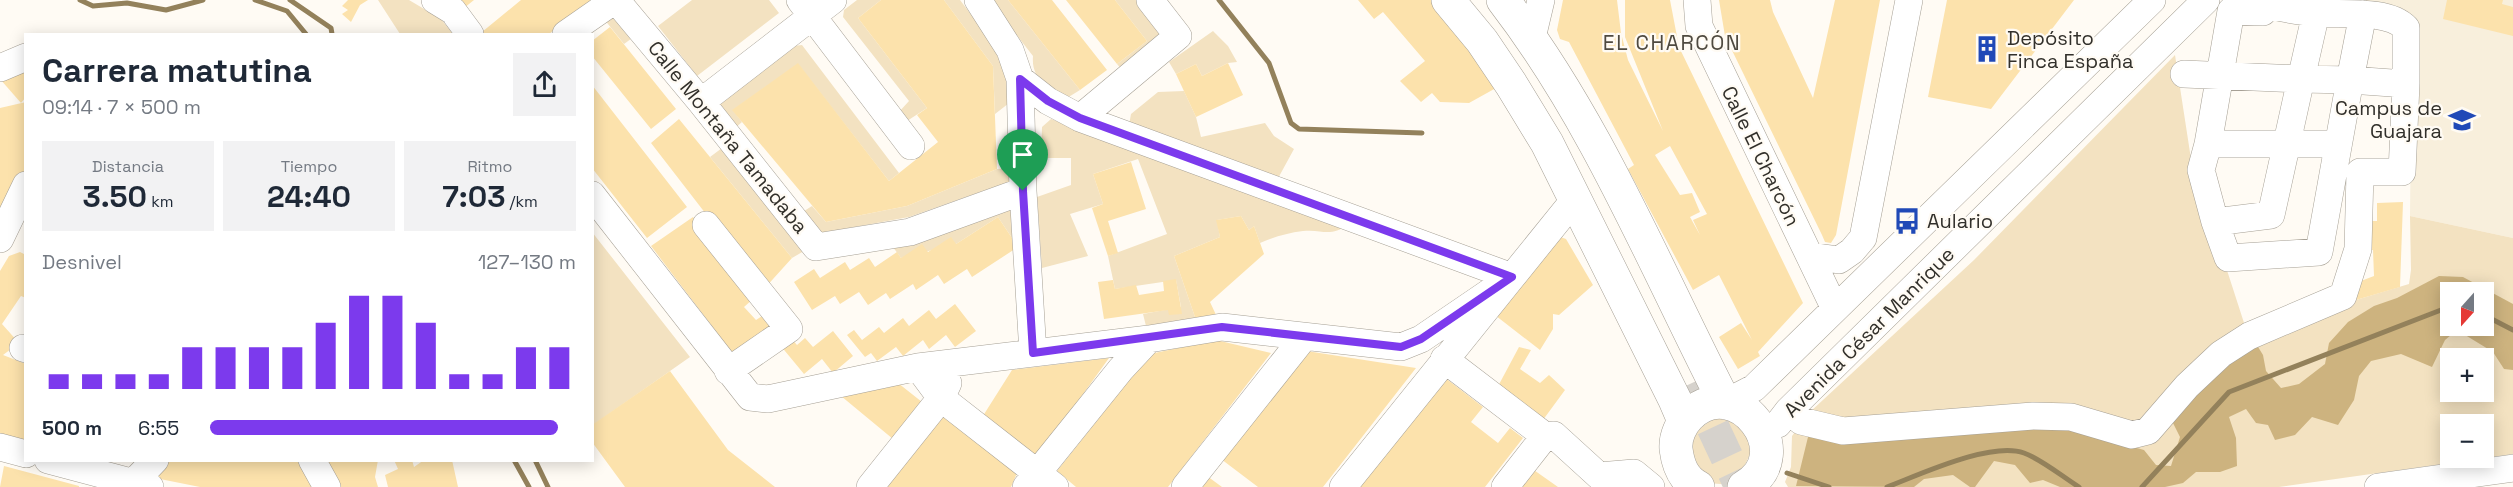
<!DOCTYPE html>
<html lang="es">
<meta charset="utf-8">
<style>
:root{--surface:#fff;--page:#f2f2f3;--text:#1f2937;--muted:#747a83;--accent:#7c3aed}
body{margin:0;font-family:"Space Grotesk",sans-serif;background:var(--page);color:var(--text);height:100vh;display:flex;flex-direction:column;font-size:22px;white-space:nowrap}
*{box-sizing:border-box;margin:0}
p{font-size:20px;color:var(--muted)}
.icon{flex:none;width:33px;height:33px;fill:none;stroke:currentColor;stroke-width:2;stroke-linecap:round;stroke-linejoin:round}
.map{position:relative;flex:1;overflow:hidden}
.side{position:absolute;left:24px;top:33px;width:570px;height:429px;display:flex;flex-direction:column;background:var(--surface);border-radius:0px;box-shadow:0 3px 15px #0003}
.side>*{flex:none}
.needle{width:39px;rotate:201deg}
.fabs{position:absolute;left:2440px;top:282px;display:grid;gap:12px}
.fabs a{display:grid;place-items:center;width:54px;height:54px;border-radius:0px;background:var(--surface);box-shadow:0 3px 15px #0003;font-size:30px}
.pin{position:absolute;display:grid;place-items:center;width:51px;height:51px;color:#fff;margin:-62px -26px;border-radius:50% 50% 50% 0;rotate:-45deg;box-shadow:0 0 6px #0007}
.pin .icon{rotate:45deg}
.round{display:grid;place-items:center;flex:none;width:63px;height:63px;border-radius:0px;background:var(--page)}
.headline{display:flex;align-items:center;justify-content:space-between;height:102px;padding:0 18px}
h1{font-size:33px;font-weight:700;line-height:45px}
.stats{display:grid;grid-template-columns:repeat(3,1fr);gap:9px;height:102px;padding:6px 18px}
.stats div{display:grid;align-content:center;border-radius:0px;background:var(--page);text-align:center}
.stats b{font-size:30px;font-weight:700}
.stats small{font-size:16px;font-weight:400}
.stats p{font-size:16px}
.chart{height:168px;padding:12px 18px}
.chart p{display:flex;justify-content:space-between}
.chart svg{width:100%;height:108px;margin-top:6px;stroke:var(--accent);stroke-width:6}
ul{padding:0 18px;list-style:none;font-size:20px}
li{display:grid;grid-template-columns:96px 72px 1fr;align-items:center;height:45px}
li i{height:15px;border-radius:8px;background:var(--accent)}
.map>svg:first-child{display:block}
.built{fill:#f8efdc}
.green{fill:#f3e2c1;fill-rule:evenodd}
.forest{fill:#cdb37f;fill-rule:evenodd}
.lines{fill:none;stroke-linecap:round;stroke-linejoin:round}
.stream{stroke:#93815b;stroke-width:5}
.building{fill:#fce2ac;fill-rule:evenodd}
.major-tunnel{stroke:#d6d2cc;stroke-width:33;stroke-dasharray:33 16;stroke-linecap:butt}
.minor-casing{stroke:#a6a095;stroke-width:28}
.major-casing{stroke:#a6a095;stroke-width:34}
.minor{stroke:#fff;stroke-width:27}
.major{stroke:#fff;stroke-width:33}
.route-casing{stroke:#fff;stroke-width:12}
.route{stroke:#7c3aed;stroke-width:8}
.labels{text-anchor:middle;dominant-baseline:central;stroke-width:4.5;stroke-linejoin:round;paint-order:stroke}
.poi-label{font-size:20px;fill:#32302b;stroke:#fffbf4;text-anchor:start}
.street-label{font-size:20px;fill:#32302b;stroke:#fffbf4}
.neighbourhood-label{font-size:21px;letter-spacing:1.5px;fill:#4f4a40;stroke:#fffbf4}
</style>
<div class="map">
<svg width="2513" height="487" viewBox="0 0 2513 487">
<rect width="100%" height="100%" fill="#fffbf4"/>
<path class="built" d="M2289,0H2513V238L2410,216L2412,24Z"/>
<path class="green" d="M378,0H409L441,19L453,34H400Z
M692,0H769L779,13L697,76L658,26Z
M857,0H881L858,18L927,108L907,121L898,113L909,101L843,17L844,10Z
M944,0H960L1001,54L1013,100L995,114L993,66Z
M989,0H1008L1080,90L1067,98C1049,85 1031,81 1033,56Z
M1115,0H1140L1165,32L1123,71L1117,64L1147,41Z
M616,10L635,36L624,44L604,19Z
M1213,31L1228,46L1237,62L1228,63L1202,76L1196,64L1176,74L1169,62Z
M802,45L899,173L889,181L798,64L733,110L742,122L734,129L719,111V102L793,46Z
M2175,55L2191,159L2246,329L2295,323L2356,300L2409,284L2411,270L2410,216L2513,238V454L2279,487H1788L1785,482L1791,467L1792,436L1810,412L1974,260ZM2451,292H2484V326H2451ZM2451,358H2484V392H2451ZM2451,424H2484V458H2451Z
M1184,91L1196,117L1201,137L1265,123L1274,136L1294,149L1276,182L1129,125L1131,114L1158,92Z
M1051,119L1349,224C1329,238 1324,229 1303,231C1287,233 1274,237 1260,243L1254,226L1249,230L1241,216L1217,220L1220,237L1174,256L1196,320L1147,330L1143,314L1181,307L1176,280L1115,289L1108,256L1167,234L1138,159L1093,174L1103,204L1070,214L1088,256L1042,268L1037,197L1071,185V158H1041L1042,127Z
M722,148L804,251L792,258L710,157Z
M1016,168L1009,182L909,217L817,234L801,213L812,206L826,222L907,206L997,169Z
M1004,208L1012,212L1018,247L998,217L956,244L901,258L890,243Z
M592,232L690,357L593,425H592Z
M1722,412L1756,441L1738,480C1726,485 1717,485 1705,481L1686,439Z"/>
<path class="forest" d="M2439,276L2463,277L2513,304V370L2504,369L2493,352L2457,330L2445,340L2432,367L2401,354L2371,361L2359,376L2354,400L2338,425L2312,417L2295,435L2275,440L2268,425L2256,423L2246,409L2229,417L2236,438L2237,466L2220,472H2196L2183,483L2165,487H2060L2043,480L2030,483L2015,465L1994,461L1975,487H1970L1953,475L1924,479L1914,487L1796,486L1808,437L1820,433L2040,421L2144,450L2156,465L2171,466L2180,437L2170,417L2255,342L2263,355L2266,371L2281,388L2299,384L2325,364L2329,343L2348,322L2374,306L2397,298ZM2451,292H2484V326H2451Z"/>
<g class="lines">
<path class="stream" d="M80,0L93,6L127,3L166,10L203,0
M255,0L287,11L306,34
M290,0L331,28L332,34
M1219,0L1269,63L1291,123L1299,129L1422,133
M2484,315L2513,330
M514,460L529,487
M535,460L548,487
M1787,473L1829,487
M1887,487C1919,475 1991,441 2024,453C2041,459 2063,477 2079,487
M2142,487L2229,392L2441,310H2451"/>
</g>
<path class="building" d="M348,0H368L360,5L351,22L342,14L348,10L342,6Z
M458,0H474L464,8Z
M521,0H592L549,34H484L482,32Z
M881,0H944L993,66L997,169L907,206L826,222L732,110L798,63L889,181L938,142L917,115L927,108L858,18Z
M1008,0H1052L1107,70L1080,90Z
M1066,0H1115L1147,41L1117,64Z
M1358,0H1431L1454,26L1496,88L1469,103L1440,102L1432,93L1421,102L1400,81L1425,61L1383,12L1374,19Z
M1563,0H1617L1621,33L1628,60L1663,131L1625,37V0H1670L1679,47L1803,303L1758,352L1760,356L1738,369L1719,337L1741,323L1752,340L1719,275L1693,290L1628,169L1634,165L1569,42L1560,39L1557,30ZM1670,146L1707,214L1693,220L1700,235L1690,217L1700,212L1692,193L1680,195L1655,155Z
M1719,0H1770L1773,12L1813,98L1835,0H1880L1836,235L1831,243L1825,242L1822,235L1725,36Z
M1947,0H2074L1991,109L1928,97Z
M2447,0H2503L2502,4L2513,7V36L2443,19Z
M610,27L676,109L651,129L592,56V41Z
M1228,63L1243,95L1196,117L1176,74L1196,64L1202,76Z
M26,67V97L21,103L0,79Z
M592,85L687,207L647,238L592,168Z
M26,102V172L0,213V108Z
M679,119L792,258L764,289L651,143Z
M1131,162L1146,209L1108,221L1118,253L1108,256L1092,208L1103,204L1093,174Z
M2403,202L2400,287L2356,300L2353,284L2374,276L2373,250L2363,251V221H2377V203Z
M1241,216L1249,230L1254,226L1264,254L1210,302L1217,317L1196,320L1174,256L1220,237L1216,220Z
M693,217L753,299L744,307L756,320L765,314L775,326L737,359L651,246Z
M998,217L1018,247L972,277L967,269L944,284L938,275L916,290L913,284L890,299L886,293L868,305L859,292L840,304L835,296L812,310L794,282L814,269L820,278L845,262L850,270L869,258L875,267L897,252L901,258L922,244L928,252L951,237L956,244Z
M1555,235L1566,239L1593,285L1559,315L1553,314V329L1540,350L1491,312Z
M20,252L26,255V298L21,296L2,324L19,343L3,355L26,364V449L0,442V271L9,256Z
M1176,279L1182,314L1169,315L1168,310L1104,319L1098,282L1113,280L1115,289L1136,285L1139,295L1164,291L1163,281Z
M955,304L976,331L955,347L946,335L929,349L923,340L903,356L896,347L877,361L871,353L865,357L847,335L854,330L862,340L879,327L884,333L903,318L909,326L929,310L936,319Z
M833,331L853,356L833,373L822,359L804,374L780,345L790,337L797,345L805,338L813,347Z
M1216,340L1271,353L1168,487H1076L1057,471L1150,354Z
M1519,347L1531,350L1520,369L1540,383L1549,375L1565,390L1540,424L1496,390Z
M1300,350L1416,368L1323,487H1258L1221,459Z
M1109,358L1037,458L981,419L1012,370Z
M670,371L728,450L775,487H625L592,442V425Z
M1444,377L1483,407L1471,422L1498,443L1510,428L1523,438L1485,487H1358Z
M898,383L922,402L893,439L841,396Z
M945,417L1017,473L1011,487H885L938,420Z
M165,460H297L312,487H200L155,478Z
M324,460H378L375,477L378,487H340Z
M394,460H412L414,467L424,460H452L458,487H388L385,475L398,469Z
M4,466L79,486V487H0Z
M1531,468L1558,487H1517Z
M1207,476L1222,487H1198Z"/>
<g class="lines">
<path class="major-tunnel" d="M1692,383L1741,487"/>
<defs>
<path id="minor" d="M435,0L453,11L470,34
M616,0L701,102L816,247L910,232L1023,191
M800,0L911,146
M978,0L1010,50L1020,79L1023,191L1033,353
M1697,0L1699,26L1835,309
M2363,14L2350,80L2406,84
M566,34L615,0
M1532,38L1541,0
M0,68L26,57
M2184,74L2301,79L2316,13
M1020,79L1048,101L1080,118L1512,277L1343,487
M2301,79L2350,80L2319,252L2228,258L2215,222L2271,215Z
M701,102L833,0
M1080,118L1178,36L1150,0
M2208,144H2338
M592,195L750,397L768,399L918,367L1149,339L1222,327L1401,347L1421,339L1512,277L1575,199
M2215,222L2201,170L2208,144L2231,11L2263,12
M706,225L789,329L728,371
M1863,238L1909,0
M0,239L26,185
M1810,256L1839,260L1852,251L1863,238
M23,348L26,349
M1444,359L1545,436L1554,435L1599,476L1634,473L1651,487
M918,367L941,398L1055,487
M1725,403L1754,388L2152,0
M1788,411L1801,421L1843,431L2033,416L2071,417L2132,435L2148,431L2187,386L2221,354L2249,336L2343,296L2358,249L2360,172H2402L2406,84V28C2388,9 2342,15 2317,13C2291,11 2265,4 2239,0
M1778,424L1788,411L2206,0
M0,447L26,454
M48,460L150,487
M312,460L327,487
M129,487L155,460
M870,487L941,398L948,383
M1026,487L1121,369L1149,339
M1185,487L1304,337
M1505,487L1545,436
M2378,487L2513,468"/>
<path id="major" d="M1448,0L1482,41L1511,84L1547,143L1675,400L1684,421
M1503,0C1597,122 1655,267 1725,403
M1698,487C1683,479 1678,465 1676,449C1675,437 1681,424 1689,416C1735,369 1802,454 1744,487"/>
</defs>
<use href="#minor" class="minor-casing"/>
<use href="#major" class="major-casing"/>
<use href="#minor" class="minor"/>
<use href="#major" class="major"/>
</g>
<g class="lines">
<defs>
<path id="route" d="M1020,79L1048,101L1080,118L1512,277L1421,339L1401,347L1222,327L1033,353L1023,191Z"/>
</defs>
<use href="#route" class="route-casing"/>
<use href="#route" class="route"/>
</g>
<defs>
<symbol id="building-bare" viewBox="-9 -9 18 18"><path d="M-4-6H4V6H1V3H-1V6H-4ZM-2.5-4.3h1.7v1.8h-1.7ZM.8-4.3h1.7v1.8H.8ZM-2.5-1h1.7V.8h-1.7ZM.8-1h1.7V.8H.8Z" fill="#2049b7" stroke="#fffbf4" stroke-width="2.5" paint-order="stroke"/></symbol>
<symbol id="university-bare" viewBox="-9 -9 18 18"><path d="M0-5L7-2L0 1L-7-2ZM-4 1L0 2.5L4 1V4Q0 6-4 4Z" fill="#2049b7" stroke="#fffbf4" stroke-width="2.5" paint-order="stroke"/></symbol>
<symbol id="bus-bare" viewBox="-9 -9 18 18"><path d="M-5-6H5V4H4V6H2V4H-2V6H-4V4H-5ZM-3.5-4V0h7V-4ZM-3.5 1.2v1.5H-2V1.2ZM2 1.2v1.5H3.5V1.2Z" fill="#2049b7" stroke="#fffbf4" stroke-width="2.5" paint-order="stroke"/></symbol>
</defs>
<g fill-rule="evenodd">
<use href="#building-bare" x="1968" y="30" width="38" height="38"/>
<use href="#university-bare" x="2443" y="101" width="38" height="38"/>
<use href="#bus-bare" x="1888" y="202" width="38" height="38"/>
</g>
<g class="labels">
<g class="poi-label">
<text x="2007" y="38">Depósito<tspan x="2007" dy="23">Finca España</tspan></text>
<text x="2442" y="108" text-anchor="end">Campus de<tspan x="2442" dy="23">Guajara</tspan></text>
<text x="1927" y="221">Aulario</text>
</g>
<g class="street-label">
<text transform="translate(728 137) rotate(51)">Calle Montaña Tamadaba</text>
<text transform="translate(1761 156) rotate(64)">Calle El Charcón</text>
<text transform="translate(1869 332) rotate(-45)">Avenida César Manrique</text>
</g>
<g class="neighbourhood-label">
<text x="1672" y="42">EL CHARCÓN</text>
</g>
</g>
</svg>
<div class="fabs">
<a><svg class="needle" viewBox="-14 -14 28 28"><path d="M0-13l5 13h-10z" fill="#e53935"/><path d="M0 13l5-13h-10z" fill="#747a83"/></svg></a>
<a>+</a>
<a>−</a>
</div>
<div class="pin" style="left:1023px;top:191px;background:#1e9e55"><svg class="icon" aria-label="arrive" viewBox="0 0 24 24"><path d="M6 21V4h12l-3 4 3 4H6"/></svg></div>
<section class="side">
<div class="headline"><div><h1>Carrera matutina</h1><p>09:14 · 7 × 500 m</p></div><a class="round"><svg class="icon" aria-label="share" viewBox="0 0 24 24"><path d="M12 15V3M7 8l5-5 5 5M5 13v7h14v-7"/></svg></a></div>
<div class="stats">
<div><p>Distancia</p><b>3.50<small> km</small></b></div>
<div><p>Tiempo</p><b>24:40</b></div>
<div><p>Ritmo</p><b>7:03<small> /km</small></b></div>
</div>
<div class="chart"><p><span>Desnivel</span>127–130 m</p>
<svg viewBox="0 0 160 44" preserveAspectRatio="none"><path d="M5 44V38M15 44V38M25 44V38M35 44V38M45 44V27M55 44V27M65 44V27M75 44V27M85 44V17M95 44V6M105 44V6M115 44V17M125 44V38M135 44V38M145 44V27M155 44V27"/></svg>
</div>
<ul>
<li><b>500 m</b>6:55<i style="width:95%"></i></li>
</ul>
</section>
</div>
